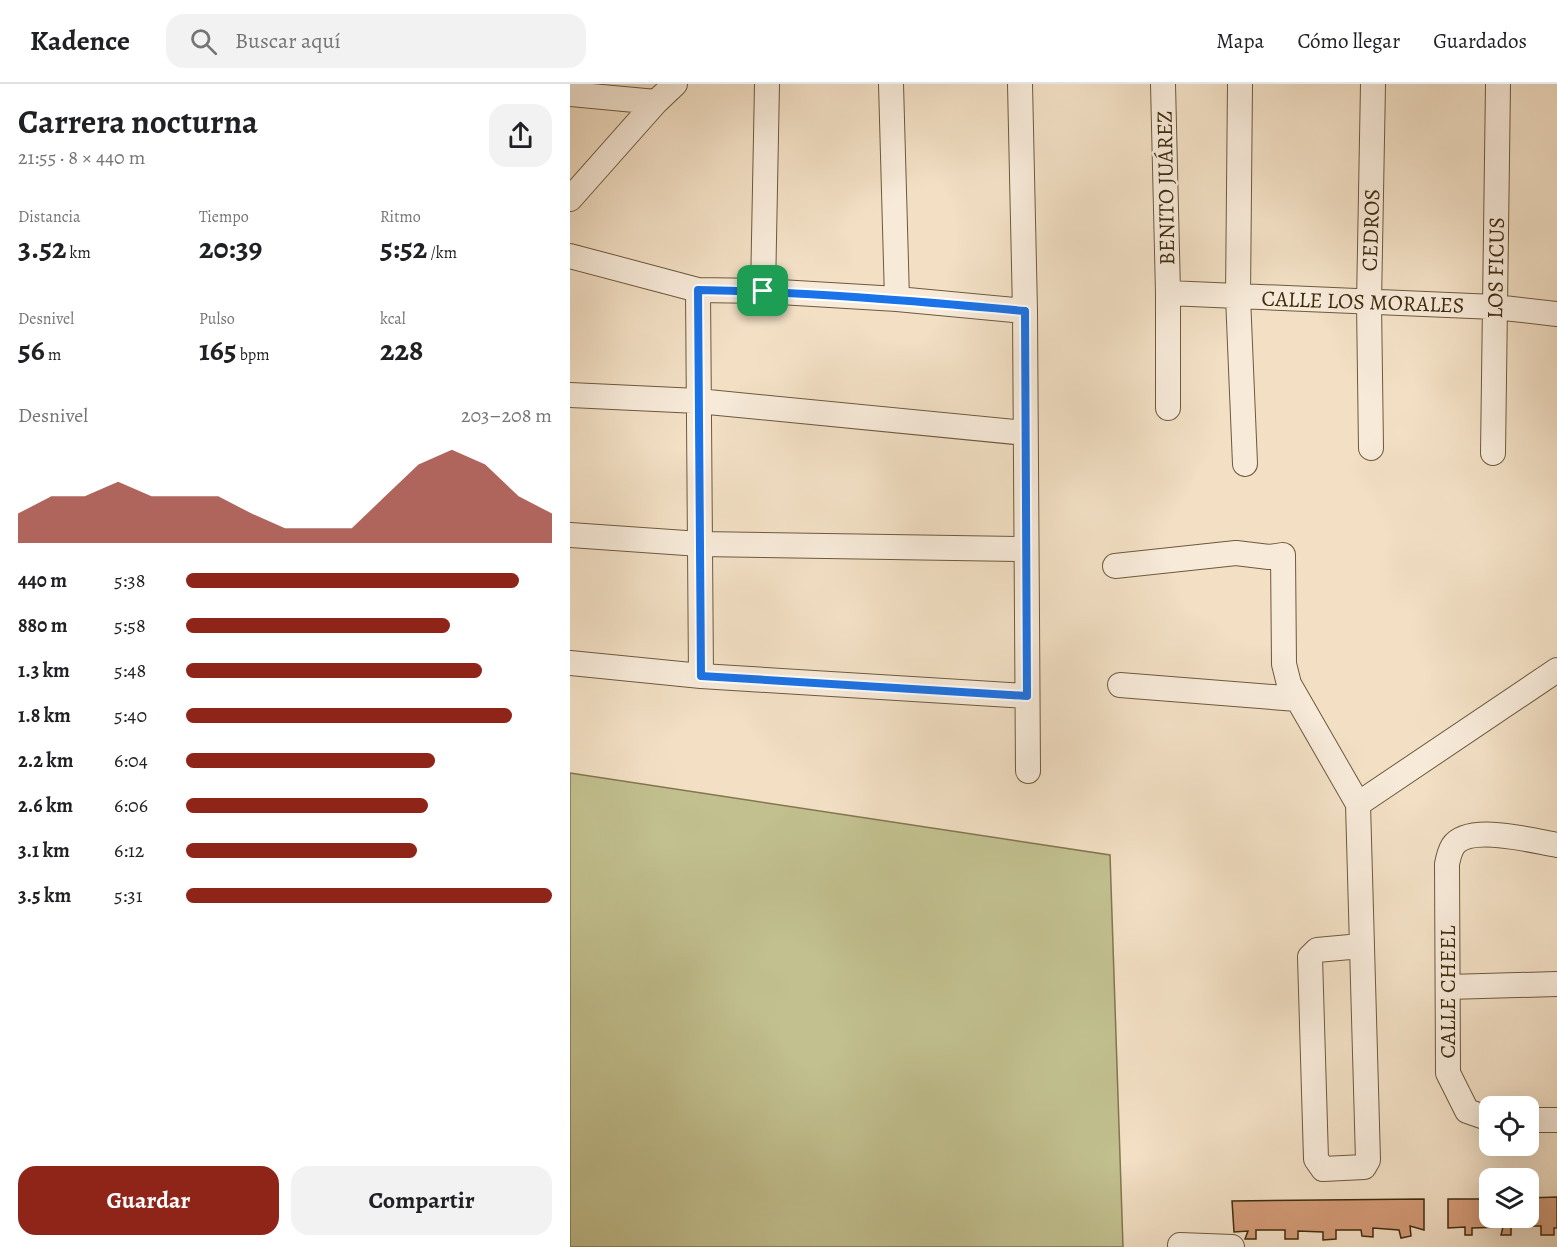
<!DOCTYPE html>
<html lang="es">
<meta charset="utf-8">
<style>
:root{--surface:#fff;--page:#f2f2f2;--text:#202124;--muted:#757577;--line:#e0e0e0;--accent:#8f2418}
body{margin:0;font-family:Alegreya,serif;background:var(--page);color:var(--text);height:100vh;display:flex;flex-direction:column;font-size:22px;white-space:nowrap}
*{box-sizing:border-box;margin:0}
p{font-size:20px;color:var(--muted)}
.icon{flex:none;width:33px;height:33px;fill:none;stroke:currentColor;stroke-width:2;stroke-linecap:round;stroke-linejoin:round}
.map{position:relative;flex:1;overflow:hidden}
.details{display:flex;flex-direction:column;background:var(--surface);width:570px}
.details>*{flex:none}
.fabs{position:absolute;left:909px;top:1012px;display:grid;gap:12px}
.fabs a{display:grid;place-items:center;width:60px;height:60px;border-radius:12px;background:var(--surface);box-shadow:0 6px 24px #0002;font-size:30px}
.pin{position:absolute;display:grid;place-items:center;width:51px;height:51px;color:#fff;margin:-26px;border-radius:12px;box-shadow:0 3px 9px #0006}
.round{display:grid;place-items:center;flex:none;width:63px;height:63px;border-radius:18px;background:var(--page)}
.summary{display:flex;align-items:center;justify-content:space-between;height:102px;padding:0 18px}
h1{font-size:33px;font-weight:700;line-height:45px}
.metrics{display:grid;grid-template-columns:repeat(3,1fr);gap:9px;height:102px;padding:6px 18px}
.metrics div{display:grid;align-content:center}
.metrics b{font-size:30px;font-weight:700}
.metrics small{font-size:16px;font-weight:400}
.metrics p{font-size:16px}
.chart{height:168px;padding:12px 18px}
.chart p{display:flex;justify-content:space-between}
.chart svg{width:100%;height:108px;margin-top:6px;fill:var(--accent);opacity:.7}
.button{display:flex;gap:12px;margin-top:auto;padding:12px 18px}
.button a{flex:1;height:69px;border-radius:18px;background:var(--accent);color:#fff;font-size:24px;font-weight:700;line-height:69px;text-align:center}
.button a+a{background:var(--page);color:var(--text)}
ul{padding:0 18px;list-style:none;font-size:20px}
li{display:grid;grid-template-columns:96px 72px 1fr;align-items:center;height:45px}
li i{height:15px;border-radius:8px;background:var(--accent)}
header{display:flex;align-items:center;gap:36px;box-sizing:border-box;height:84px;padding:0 30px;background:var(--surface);border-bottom:2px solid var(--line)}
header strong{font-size:28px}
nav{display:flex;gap:33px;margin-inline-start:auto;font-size:21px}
.search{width:420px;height:54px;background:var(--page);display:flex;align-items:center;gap:15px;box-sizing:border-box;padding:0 21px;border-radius:18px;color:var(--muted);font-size:22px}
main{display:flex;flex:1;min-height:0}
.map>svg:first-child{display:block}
.green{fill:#c2c08f;stroke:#82764e;stroke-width:1.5}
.building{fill:#d39b78;stroke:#412d0e;stroke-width:1.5}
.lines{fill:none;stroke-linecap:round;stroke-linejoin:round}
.minor-casing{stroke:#6d5a3c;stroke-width:26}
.minor{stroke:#f7ead9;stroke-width:24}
.route-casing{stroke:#fff;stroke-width:12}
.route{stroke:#1a73e8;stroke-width:8}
.labels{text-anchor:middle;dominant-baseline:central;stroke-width:5;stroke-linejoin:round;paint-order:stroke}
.street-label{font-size:22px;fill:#412d0e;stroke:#f7ead9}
</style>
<header>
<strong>Kadence</strong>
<div class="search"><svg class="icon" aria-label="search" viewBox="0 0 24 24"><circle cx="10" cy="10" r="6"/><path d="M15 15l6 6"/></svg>Buscar aquí</div>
<nav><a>Mapa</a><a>Cómo llegar</a><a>Guardados</a></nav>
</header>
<main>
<section class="details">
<div class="summary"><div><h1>Carrera nocturna</h1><p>21:55 · 8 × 440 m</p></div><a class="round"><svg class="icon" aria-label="share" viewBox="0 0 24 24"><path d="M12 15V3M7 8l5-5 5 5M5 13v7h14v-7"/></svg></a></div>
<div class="metrics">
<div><p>Distancia</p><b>3.52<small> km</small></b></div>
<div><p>Tiempo</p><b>20:39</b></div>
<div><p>Ritmo</p><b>5:52<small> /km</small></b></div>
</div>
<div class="metrics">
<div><p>Desnivel</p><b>56<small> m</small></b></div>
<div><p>Pulso</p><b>165<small> bpm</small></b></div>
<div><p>kcal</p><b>228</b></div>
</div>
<div class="chart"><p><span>Desnivel</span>203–208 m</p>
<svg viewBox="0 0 160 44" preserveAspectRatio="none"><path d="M0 44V32L10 25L20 25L30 19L40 25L50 25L60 25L70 32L80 38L90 38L100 38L110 25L120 12L130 6L140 12L150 25L160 32V44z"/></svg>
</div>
<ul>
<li><b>440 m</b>5:38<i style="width:91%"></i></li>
<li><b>880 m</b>5:58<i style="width:72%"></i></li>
<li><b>1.3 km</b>5:48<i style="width:81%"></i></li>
<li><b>1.8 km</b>5:40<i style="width:89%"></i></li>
<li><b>2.2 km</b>6:04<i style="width:68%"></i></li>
<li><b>2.6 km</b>6:06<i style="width:66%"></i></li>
<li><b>3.1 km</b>6:12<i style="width:63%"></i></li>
<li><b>3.5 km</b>5:31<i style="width:100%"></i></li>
</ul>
<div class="button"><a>Guardar</a><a>Compartir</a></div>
</section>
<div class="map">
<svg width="987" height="1163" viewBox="0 0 987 1163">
<rect width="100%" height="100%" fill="#f2dfc4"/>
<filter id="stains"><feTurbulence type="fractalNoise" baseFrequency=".00333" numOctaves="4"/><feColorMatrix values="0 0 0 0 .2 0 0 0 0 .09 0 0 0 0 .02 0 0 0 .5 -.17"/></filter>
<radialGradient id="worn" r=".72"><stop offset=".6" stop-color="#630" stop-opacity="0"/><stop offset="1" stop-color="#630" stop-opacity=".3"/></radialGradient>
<path class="green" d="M0,689L540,771L553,1163H0Z"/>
<path class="building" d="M987,1113V1144H984V1151H971V1142H941V1151H931L933,1143L902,1144V1151H895V1143L878,1144V1115H920V1134H958V1114Z
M854,1115V1146L840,1142L841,1152L831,1154L829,1146L803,1144V1153L792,1152L791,1146H766V1155L753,1156V1148L728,1147V1155H715V1146H686V1155H675L678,1147L664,1148L662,1117Z"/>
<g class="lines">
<defs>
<path id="minor" d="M321,0L327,215
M450,0L455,227L458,687
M593,0L598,209V324
M670,0L668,213L675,380
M0,10L86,18
M0,115L86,18L105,0
M0,172L128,206L193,207L327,215L455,227
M128,206L131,592
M193,207L197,0
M598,209L925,223L987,230
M0,311L128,317L455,349
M801,364L799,219L803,0
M923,369L928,0
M0,451L130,460L456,465
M545,482L666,469L699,473L713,471L714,580L719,600L788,720L798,1076L794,1083L753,1085L746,1075L740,873L747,866L791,862
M0,579L131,592L457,612
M550,601L727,615
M788,720L987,586
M878,903L987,900
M920,1035L897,1027L878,989L877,780C878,775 880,767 883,762C899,739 963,757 987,761
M958,1036H987
M610,1161L662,1163"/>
</defs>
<use href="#minor" class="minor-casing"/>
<use href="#minor" class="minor"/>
</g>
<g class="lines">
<defs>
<path id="route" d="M128,206C237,208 346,217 455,227L457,612L131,592Z"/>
</defs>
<use href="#route" class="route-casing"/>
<use href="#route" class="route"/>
</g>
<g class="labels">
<g class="street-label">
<text transform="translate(596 104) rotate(-91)">BENITO JUÁREZ</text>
<text transform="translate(801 146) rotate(-88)">CEDROS</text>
<text transform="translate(926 184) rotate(-89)">LOS FICUS</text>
<text transform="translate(793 218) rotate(2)">CALLE LOS MORALES</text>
<text transform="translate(878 908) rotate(-90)">CALLE CHEEL</text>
</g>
</g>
<rect width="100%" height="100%" filter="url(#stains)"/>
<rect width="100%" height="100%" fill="url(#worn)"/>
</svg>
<div class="fabs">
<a><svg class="icon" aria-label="locate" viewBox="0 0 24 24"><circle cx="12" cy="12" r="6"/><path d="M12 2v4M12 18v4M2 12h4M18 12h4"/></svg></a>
<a><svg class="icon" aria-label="layers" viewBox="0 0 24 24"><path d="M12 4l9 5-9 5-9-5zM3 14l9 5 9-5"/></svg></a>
</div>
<div class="pin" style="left:193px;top:207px;background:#1e9e55"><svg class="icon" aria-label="arrive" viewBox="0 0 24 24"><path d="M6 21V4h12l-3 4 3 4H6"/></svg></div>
</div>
</main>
